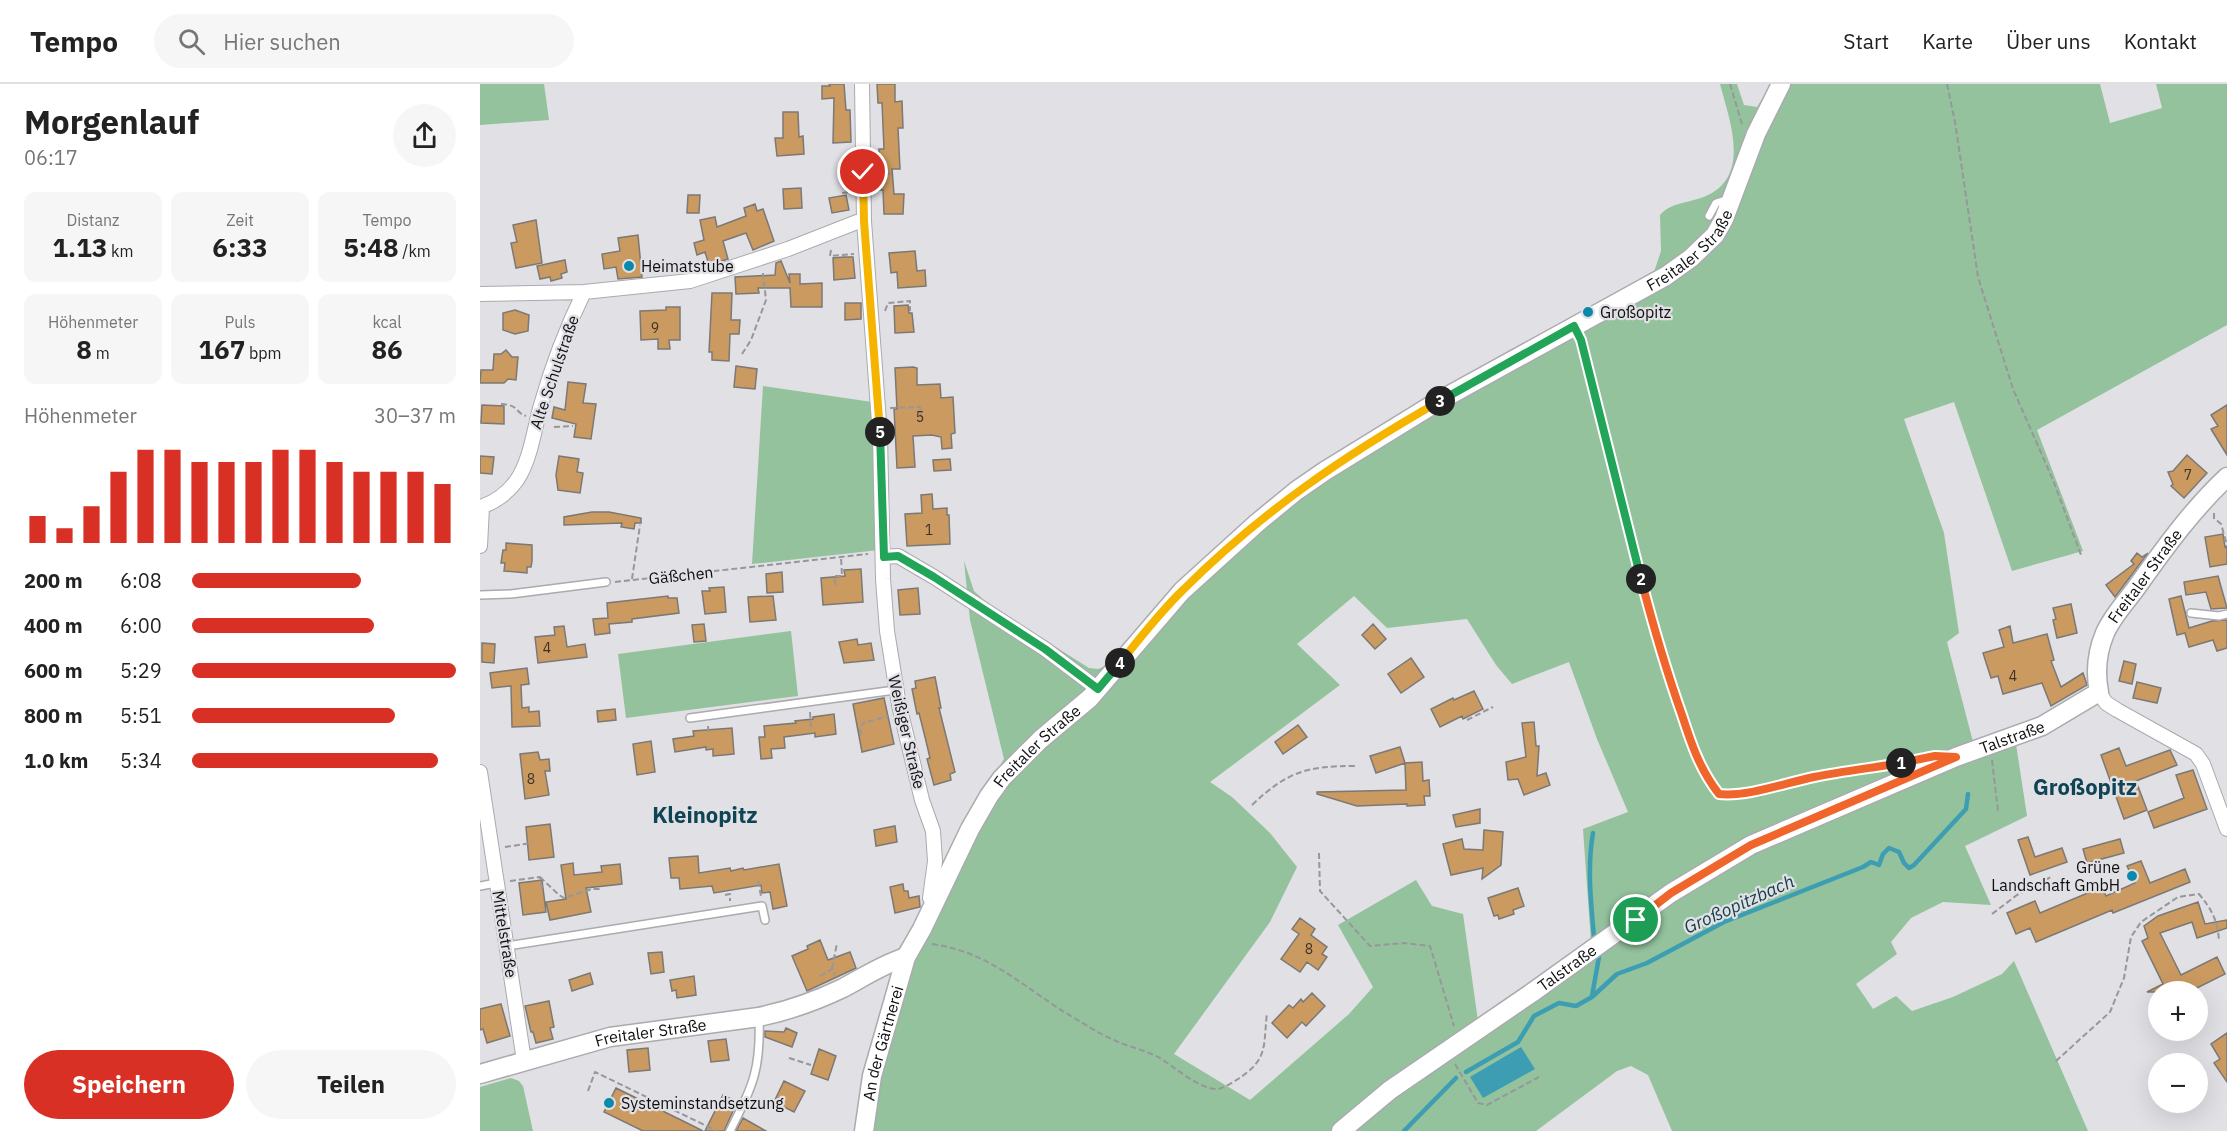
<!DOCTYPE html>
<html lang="de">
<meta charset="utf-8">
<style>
:root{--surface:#fff;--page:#f6f6f6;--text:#222;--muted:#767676;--line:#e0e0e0;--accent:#d93025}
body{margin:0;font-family:"IBM Plex Sans",sans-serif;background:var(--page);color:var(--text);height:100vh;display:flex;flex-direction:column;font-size:22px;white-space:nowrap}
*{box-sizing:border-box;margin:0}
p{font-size:20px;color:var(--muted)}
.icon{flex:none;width:33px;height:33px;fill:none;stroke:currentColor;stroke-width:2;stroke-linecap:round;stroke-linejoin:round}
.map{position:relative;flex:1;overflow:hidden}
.side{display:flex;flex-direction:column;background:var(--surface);width:480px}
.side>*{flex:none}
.controls{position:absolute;left:1668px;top:897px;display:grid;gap:12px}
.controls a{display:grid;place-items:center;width:60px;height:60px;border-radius:50%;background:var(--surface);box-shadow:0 6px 24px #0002;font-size:30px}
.pin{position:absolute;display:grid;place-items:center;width:51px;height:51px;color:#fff;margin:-26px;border:3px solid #fff;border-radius:50%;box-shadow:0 2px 6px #0007}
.km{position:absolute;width:30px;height:30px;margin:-15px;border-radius:50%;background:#222;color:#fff;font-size:16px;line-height:30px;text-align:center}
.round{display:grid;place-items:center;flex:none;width:63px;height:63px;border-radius:32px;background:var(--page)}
.head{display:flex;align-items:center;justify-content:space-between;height:102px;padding:0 24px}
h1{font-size:33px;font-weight:700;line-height:45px}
.stats{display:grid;grid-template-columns:repeat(3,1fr);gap:9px;height:102px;padding:6px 24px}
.stats div{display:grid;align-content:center;border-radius:12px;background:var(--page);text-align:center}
.stats b{font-size:26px;font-weight:700}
.stats small{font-size:16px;font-weight:400}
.stats p{font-size:16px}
.chart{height:168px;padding:12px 24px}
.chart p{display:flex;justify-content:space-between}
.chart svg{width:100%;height:108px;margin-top:6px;stroke:var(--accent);stroke-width:6}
.action{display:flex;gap:12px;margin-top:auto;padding:12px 24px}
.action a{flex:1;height:69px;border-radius:36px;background:var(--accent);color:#fff;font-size:24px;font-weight:700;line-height:69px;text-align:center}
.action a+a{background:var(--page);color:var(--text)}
ul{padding:0 24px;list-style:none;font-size:20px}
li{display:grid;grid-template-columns:96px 72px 1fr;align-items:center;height:45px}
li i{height:15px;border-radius:8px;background:var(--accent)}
header{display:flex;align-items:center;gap:36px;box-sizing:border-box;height:84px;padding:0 30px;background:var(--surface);border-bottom:2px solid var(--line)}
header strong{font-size:28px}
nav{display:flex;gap:33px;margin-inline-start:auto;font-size:21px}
.search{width:420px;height:54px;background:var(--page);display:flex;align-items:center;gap:15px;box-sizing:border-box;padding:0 21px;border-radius:33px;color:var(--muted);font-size:22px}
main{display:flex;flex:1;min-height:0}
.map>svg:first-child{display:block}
.green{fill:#93c29d;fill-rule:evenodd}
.water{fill:#3d9eb3}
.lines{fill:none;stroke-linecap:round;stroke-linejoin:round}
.stream{stroke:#3d9eb3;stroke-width:4.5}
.building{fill:#ca9a61;stroke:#7c7874;stroke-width:1.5}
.lane-casing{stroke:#aaaaaf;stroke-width:10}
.street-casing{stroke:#aaaaaf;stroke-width:16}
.secondary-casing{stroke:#aaaaaf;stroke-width:21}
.path{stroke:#97979b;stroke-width:2;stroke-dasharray:6 3;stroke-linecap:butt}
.lane{stroke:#fff;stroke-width:7}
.street{stroke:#fff;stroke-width:14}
.secondary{stroke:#fff;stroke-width:18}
.split-1-casing{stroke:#fff;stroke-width:12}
.split-2-casing{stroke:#fff;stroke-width:12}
.split-3-casing{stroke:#fff;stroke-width:12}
.split-4-casing{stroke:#fff;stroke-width:12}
.split-5-casing{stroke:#fff;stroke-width:12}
.split-6-casing{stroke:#fff;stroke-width:12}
.split-1{stroke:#f0652b;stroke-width:8}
.split-2{stroke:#f0652b;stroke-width:8}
.split-3{stroke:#22a559;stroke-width:8}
.split-4{stroke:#f5b400;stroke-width:8}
.split-5{stroke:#22a559;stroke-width:8}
.split-6{stroke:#f5b400;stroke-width:8}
.poi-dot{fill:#0a8aab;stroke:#e0e0e5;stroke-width:2}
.labels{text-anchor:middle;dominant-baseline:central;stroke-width:4.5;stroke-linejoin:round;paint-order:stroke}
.number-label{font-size:14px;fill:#3e3225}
.street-label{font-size:16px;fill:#0f0f11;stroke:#e0e0e5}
.poi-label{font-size:16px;fill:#0f0f11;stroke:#e0e0e5;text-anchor:start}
.water-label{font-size:18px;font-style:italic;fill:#113d46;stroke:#e0e0e5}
.district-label{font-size:22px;font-weight:bold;fill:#0e4454;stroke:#e0e0e5}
</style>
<header>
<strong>Tempo</strong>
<div class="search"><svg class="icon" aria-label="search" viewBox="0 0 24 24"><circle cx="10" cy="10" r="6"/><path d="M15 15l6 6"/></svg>Hier suchen</div>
<nav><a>Start</a><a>Karte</a><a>Über uns</a><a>Kontakt</a></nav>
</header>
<main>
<section class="side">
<div class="head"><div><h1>Morgenlauf</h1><p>06:17</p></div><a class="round"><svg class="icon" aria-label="share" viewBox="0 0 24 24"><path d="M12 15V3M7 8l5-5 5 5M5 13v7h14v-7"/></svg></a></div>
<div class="stats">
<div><p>Distanz</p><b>1.13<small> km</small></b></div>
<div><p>Zeit</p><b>6:33</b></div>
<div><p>Tempo</p><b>5:48<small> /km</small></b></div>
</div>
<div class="stats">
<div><p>Höhenmeter</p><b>8<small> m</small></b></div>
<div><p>Puls</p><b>167<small> bpm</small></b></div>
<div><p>kcal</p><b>86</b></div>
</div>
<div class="chart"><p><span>Höhenmeter</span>30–37 m</p>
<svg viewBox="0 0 160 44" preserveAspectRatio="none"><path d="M5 44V33M15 44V38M25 44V29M35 44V15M45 44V6M55 44V6M65 44V11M75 44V11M85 44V11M95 44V6M105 44V6M115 44V11M125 44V15M135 44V15M145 44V15M155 44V20"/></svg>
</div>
<ul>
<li><b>200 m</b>6:08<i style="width:64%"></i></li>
<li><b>400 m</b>6:00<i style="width:69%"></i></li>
<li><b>600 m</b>5:29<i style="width:100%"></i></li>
<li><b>800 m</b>5:51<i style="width:77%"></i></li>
<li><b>1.0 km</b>5:34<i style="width:93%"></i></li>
</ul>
<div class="action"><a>Speichern</a><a>Teilen</a></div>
</section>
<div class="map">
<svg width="1747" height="1047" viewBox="0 0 1747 1047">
<rect width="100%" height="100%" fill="#e0e0e5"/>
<path class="green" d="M0,0H64L69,36L0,41Z
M1240,0H1257L1264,21L1277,23L1292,0H1620L1630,39L1682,24L1676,0H1747V241L1557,346L1603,467L1532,487L1474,318L1424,335L1464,449L1479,549L1467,558L1493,658L1536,660L1547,732L1485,762L1511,821L1463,818L1431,834L1411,858L1417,870L1376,900L1393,925L1416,912L1432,927L1473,913L1522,890L1534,877L1608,1047H1192L1168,991L1151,982L1137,987L1056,1047H377L420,862L432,848L487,735L524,675L490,536L484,477L494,507L509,521L609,584L618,585L626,582L664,536L694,504L789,416L872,360L910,337L1032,265L1174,188L1181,167L1180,131C1191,118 1210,119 1226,112C1272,92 1249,35 1240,0ZM874,512L907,544L987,535L1016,581L1032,600L1089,578L1117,655L1148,728L1103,745L1111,858L998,937L983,830L952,822L936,796L858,841L893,903L869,930L770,1016L694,970L790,838L817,783L790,749L752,713L730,698L860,601L817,560Z
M283,302L392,318L399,466L272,480Z
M311,547L318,612L146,634L138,570Z
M31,994L39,997L43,1002L53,1047H0V1003Z"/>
<path class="water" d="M1041,963L1055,985L1003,1014L990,993Z"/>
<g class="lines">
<path class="stream" d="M1113,749C1107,783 1111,819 1114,853
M1112,912L1119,873
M986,988L1038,958L1054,932L1079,919L1096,922L1112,913L1137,890L1167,879L1244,838L1383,783L1391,778L1399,781L1403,770L1409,764L1419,768L1424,779L1429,784L1434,781L1486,725L1488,710
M924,1047L976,994"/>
</g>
<path class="building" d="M349,0H364L366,26H370L371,58L353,59L354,14L342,15V2H350Z
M397,0H415V18L422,17L423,44H418L420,85H412L414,110H424L423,130H404L403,106H397L396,92H400L399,65H404L402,19H398Z
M303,28H318L319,53L323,52L324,70L297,72L295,54H303Z
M321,104L322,124L304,125L303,105Z
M208,111H220L219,129H207Z
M366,111L369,126L352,129L349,114Z
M275,120L277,127L283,125L294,157L273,166L266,149L243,157L248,175L229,181L225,168L217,171L214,159L224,156L220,136L235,133L237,143L266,132L264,124Z
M56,136L62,179L36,184L31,159L37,158L33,141Z
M158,151L162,193L138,195L136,183L124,185L122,170L140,167L138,154Z
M435,167L437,187L445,186L446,202L418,204L417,188L411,189L409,169Z
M364,173H373L375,194L354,196L353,174Z
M85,176L87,188L81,190L82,194L71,197L70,193L60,195L57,182Z
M301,177L310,199L309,190H320V200L342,199V223H311L310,204H278L279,209L256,210L255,193L295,191L296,179Z
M232,209H252L251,236H260L259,250H250L249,277L232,276V268H229Z
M365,219H381V235L365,236Z
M428,221L429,229H432L434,248L415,249L414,222Z
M186,223H200V256H189L190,265H178V255L161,256L160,227L186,226Z
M35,226L49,231L48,247L35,250L23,246V229Z
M26,266L32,273H38L36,296L28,295L24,299H0L1,286H13L14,270H21Z
M256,282L277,285L275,305L254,303Z
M433,283L437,284V301L460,300L461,314L473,313L475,349L471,350L472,364L462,365L461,353L452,351L433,352L435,383L417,384L414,325H417L415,284Z
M88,298L106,300L103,319L116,320L111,355L94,353L96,340L72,334L74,323L85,326Z
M2,321L24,322V340L1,339Z
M1747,321V371L1731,345L1738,342L1731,331Z
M1707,371L1727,389L1704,414L1691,402L1693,400L1688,388L1693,387Z
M0,372L14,373L12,390L0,389Z
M79,372L99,375L97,388L103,389L100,409L78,406L76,391Z
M470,375L471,386L454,387L453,376Z
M452,410L453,425L467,424V431H469L470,460L427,462L425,430L442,429L441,411Z
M112,428H129L161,434V439H155L154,445L141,443L142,439L84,441V433Z
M1743,450L1745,463L1747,462V480L1730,483L1725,453Z
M26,459L52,461V477L51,483H47V489L24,487L25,479H21L23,466H26Z
M1657,469L1662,473L1668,469L1635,513L1626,501L1654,480L1651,477Z
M381,485L383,518L343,521L341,494L365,492L364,486Z
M302,488L303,508L287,509L286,490Z
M1738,492L1747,524L1731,525L1726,508L1706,511L1704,498Z
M244,503L246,528L225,530L222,507H230L229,504Z
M438,504L440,530L420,531L418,506Z
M188,512V514H197L199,529L152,535V538L129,540L130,549L115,551L113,535L128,534L127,519Z
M293,512L296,536L270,538L268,513Z
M1701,512L1709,544L1732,537L1747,536V564L1737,567L1733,556L1709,563L1705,549L1697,551L1689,515Z
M1591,520L1597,549L1577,554L1573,536L1576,535L1573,524Z
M224,540L226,557L214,558L212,541Z
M893,540L906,555L895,565L882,551Z
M84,542L87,563L105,560L107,573L58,579L55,553L75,551L74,543Z
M1530,542L1533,559L1567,550L1574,576L1571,577L1581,603L1603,589L1607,601L1571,622L1562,599L1523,610L1518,592L1511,594L1503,569L1524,563L1519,546Z
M377,555L378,561L391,559L394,576L364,579L359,558Z
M2,559L15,560L14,579L2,578Z
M931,574L944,593L921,609L908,590Z
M1644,577L1656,580L1652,600L1639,597Z
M47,584L49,600L41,601L42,624L49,623V628L59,627L60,642L32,643L31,602L12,604L10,589Z
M455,593L461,624H459L475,688L470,690L471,696L454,701L447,675L450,674L446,657L439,629L437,630L432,605L436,604L435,597Z
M1657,598L1681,604L1677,619L1653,614Z
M994,607L1003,625L983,635L982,632L960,643L951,625L973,614L974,616Z
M404,614L414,660L382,668L373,620Z
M135,625L136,636L118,638L117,627Z
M354,630L356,650L335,653V649L304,653L305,664L291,665L292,674L281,675L279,653H285L284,642L316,639L315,637L333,635V633Z
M1054,638L1056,662H1059L1057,692L1066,689L1070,701L1044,711L1038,695L1028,696L1026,678L1046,673L1042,639Z
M818,641L827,653L803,670L795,658Z
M252,644L254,670L233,672V665L226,666V663L195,668L193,655L214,652L213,647Z
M171,657L175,688L157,691L153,660Z
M920,663L925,679L896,689L890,672Z
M1639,664L1646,682L1690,666L1697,681L1656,697L1667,726L1644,735L1621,671Z
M58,668L60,676L69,675L70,687H65L69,711L45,715L40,670Z
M942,678L943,697L949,696L950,712H944L945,721L927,722V720L877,722L837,710V708L926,706L925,679Z
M1713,686L1727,725L1674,744L1668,728L1704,714L1696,691Z
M1000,725V739L976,743L973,731Z
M70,740L74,773L49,776L46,743Z
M415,742L417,758L396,762L394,746Z
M1004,746L1023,748L1021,781L1002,795L1003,784L971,791L963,760L982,755L984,765L1003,766Z
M1548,753L1555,773L1582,764L1587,778L1550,791L1538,756Z
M1640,755L1644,769L1607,779L1603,765Z
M218,772L219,789L250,784L251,787L263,784L264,786L299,780L307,822L293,825L290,808L282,809L281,801L234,809L232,802L200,805L199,794H191L189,774Z
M1661,777L1670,799L1705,785L1710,798L1633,829L1632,826L1556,858L1550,844L1536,850L1527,829L1555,817L1560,829L1622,803L1626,812L1655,799L1647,782Z
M93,779L94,791L122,788L121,782L140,780L142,800L106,804L111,828L70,836L66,818L86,815L81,781Z
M62,796L66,828L43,831L39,799Z
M423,800L424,807H428L429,814L439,812L440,823L415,829L410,803Z
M1038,804L1044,822L1033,826L1034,830L1019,835L1018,831L1014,832L1008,814Z
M1718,818L1725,840L1747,836V844L1717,854L1712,838L1680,849L1701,891L1737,873L1745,890L1709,908H1667L1683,900L1662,857L1668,854L1664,842L1678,832Z
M820,834L835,845L831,851L847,863L842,870L847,873L838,886L827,878L820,888L801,875L819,850L812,845Z
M340,856L348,876L370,868L376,884L327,907L312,872L328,865L327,862Z
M182,868L184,888L171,890L168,869Z
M110,889L113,900L92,907L89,896Z
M214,892L216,911L197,914L196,906L192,907L190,896Z
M832,909L845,922L826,942L822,938L807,954L792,939L809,921L813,924L821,915L823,918Z
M69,917L74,943L70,944L73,955L56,959L53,948H51L45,922Z
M21,920L30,952L7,959L3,945L0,946V925Z
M306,944L317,949L312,963L285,953V947L304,948Z
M1747,949V998L1734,979L1740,975L1731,960Z
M246,955L249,976L231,978L228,957Z
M168,964L170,986L149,988L147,966Z
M339,965L356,972L348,996L331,990Z
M304,997L325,1007L314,1028L294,1018Z
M136,1004L203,1037L223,1047H163L124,1028Z
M243,1011L257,1018L244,1047H225Z
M263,1034L286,1047H256Z"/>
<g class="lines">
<defs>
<path id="lane" d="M1229,132L1236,119L1249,115
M0,511L31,510L126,498
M1711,529L1739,532L1747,530
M210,634L415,606
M0,802L16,799
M27,862L282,822L285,836
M250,1047C273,1001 281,986 279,933"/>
<path id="street" d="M382,0L384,137L400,351L403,495L407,547L419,621L442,716L453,747L455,777L450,814L454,817
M0,210L104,208L210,197L308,165L377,138L384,137
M0,423C14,419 28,409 37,396C51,375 54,345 61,321C72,282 86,245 104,208
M0,462L2,423
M403,473L418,472L454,493L565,565L618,605
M1619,608L1626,619L1637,626L1716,670L1723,680L1747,745
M0,688L44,977"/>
<g id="secondary">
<path id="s1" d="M0,990L130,953L279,933C307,927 336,917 363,904C384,893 403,880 426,873"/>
<path id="s2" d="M384,1047L392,992L426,873L442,845L490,745L509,712L522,694L561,655L610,614L702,507L777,439L816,407L845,387L957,318L1186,192L1211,174L1235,151L1244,135L1276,50L1301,0"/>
<path id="s3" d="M861,1047L910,1006L1053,908L1191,809L1271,761L1476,673L1562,642L1619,608C1615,588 1617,568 1625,549C1633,531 1648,516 1659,500C1686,462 1713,425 1747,393"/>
</g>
</defs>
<use href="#lane" class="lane-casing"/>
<use href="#street" class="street-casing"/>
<use href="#secondary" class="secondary-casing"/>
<path class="path" d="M1250,0L1262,40
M1467,0L1475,38L1498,193L1533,305L1573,396L1601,471
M396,88L409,90L410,88
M362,109L371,108
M351,166L350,172L374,170
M405,227L408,219L430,217V227
M1101,256C1134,375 1155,498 1196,614C1207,647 1216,682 1239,710L1248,711L1419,679
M262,270L271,256L286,216L283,189
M21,320C40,321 34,328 46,332
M410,324L440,323L441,332
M74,343L93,342
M1734,429V434L1741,440L1747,461
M152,495L160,441
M135,498L388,470
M355,501V492H362L361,473
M330,628L331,645
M987,636L1013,623
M228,642L229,651
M381,651L380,645L383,639L408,632
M1512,676L1518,727
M772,721C808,687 827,682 876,682
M25,763L52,759
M839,769L840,807L890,862L924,859L950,862L974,942
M60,793L79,811L84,814L112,805H120
M30,797L60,793L62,804
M278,797L281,812
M245,811L250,810V817
M1512,830L1537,811L1573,792
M452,860C512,868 547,907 596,935C609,943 622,951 636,957C649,963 665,966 678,973C694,982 719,1006 738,1005C744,1004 753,998 758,995C789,975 783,962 787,929
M352,885L357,859
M340,892L352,885L355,891
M309,974L331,981
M1576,977L1630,928L1644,894L1651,853L1661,838L1698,813L1719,810C1732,826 1737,835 1739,856
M975,980L998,1019L1007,1021L1059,993
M108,1007L115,988L237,1047"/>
<use href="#lane" class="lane"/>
<use href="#street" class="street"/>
<use href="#secondary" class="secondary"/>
</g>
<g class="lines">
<defs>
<path id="split-1" d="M1156,836L1191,809L1271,761L1476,673L1455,672L1421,679"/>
<path id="split-2" d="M1161,495C1173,541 1186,586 1202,631C1211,659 1220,686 1239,710C1267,713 1305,699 1334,693C1363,687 1392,684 1421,679"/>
<path id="split-3" d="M960,317L1094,242L1101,256L1161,495"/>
<path id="split-4" d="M640,579C660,554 680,528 703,506C780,429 865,371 960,317"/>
<path id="split-5" d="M400,348L404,473L418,472L454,493L565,565L618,605L640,579"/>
<path id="split-6" d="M383,88L384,137L400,348"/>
</defs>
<use href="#split-1" class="split-1-casing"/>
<use href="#split-2" class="split-2-casing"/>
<use href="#split-3" class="split-3-casing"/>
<use href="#split-4" class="split-4-casing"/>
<use href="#split-5" class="split-5-casing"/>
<use href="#split-6" class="split-6-casing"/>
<use href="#split-1" class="split-1"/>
<use href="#split-2" class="split-2"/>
<use href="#split-3" class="split-3"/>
<use href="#split-4" class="split-4"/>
<use href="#split-5" class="split-5"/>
<use href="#split-6" class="split-6"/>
</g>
<g class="poi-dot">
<circle cx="149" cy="182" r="6"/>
<circle cx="1108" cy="228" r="6"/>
<circle cx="1652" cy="792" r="6"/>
<circle cx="129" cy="1019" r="6"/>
</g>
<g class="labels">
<g class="number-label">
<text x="175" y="244">9</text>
<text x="440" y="333">5</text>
<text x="1708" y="391">7</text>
<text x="449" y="446">1</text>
<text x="67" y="564">4</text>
<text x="1533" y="592">4</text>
<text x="51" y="695">8</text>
<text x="829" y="865">8</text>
</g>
<g class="street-label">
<text stroke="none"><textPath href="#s2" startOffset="1258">Freitaler Straße</textPath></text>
<text transform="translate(74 288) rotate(-71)">Alte Schulstraße</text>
<text transform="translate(201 491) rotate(-6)">Gäßchen</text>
<text stroke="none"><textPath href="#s3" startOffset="1011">Freitaler Straße</textPath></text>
<text transform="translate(427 648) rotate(77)">Weißiger Straße</text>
<text stroke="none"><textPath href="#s3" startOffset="783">Talstraße</textPath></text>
<text stroke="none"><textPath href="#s2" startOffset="430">Freitaler Straße</textPath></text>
<text transform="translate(25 850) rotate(81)">Mittelstraße</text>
<text stroke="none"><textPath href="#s3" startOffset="279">Talstraße</textPath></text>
<text stroke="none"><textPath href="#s1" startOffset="176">Freitaler Straße</textPath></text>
<text stroke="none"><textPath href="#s2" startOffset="90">An der Gärtnerei</textPath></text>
</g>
<g class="poi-label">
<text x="161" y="182">Heimatstube</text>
<text x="1120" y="228">Großopitz</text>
<text x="1640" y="783" text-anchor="end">Grüne<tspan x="1640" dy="18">Landschaft GmbH</tspan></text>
<text x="141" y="1019">Systeminstandsetzung</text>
</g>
<g class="water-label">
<text transform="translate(1259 820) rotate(-24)">Großopitzbach</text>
</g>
<g class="district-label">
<text x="1605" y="702">Großopitz</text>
<text x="225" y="730">Kleinopitz</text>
</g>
</g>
</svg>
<div class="controls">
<a>+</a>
<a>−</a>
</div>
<div class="pin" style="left:1156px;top:836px;background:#1e9e55"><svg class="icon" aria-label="arrive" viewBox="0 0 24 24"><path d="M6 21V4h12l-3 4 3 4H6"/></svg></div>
<div class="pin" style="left:383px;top:88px;background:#d93025"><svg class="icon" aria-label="check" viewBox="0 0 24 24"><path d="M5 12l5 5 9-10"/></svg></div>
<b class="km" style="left:1421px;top:679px">1</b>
<b class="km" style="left:1161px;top:495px">2</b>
<b class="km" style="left:960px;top:317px">3</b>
<b class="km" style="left:640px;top:579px">4</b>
<b class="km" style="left:400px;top:348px">5</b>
</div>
</main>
